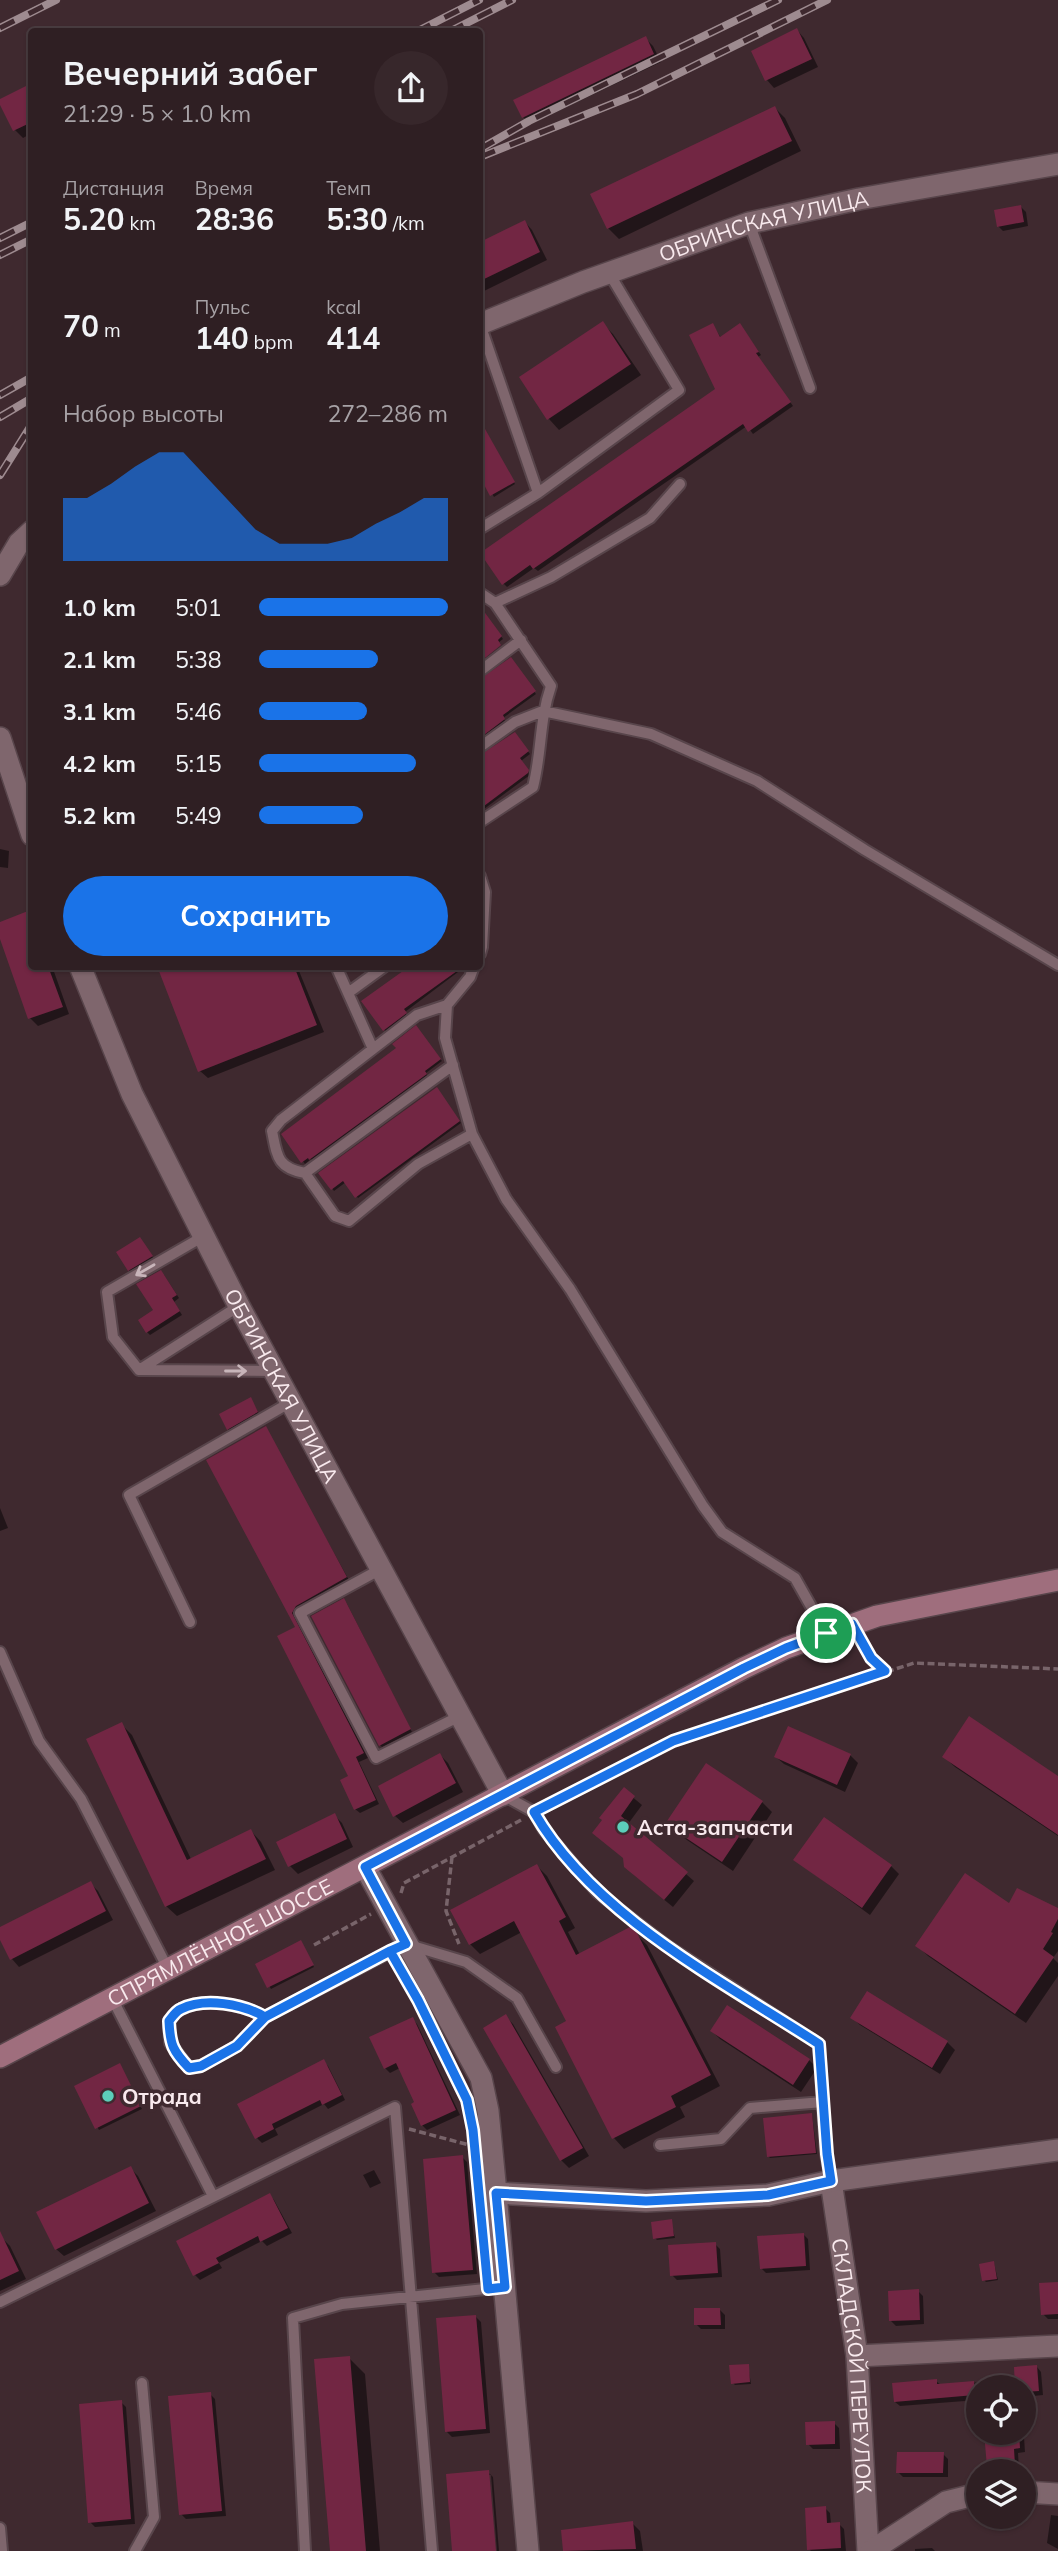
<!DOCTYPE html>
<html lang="ru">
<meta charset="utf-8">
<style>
:root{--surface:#2f1f23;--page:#37272b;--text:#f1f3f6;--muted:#a7a2a6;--line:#4a3d41;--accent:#1a73e8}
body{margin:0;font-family:Mulish,sans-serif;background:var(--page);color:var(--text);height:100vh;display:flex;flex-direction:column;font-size:26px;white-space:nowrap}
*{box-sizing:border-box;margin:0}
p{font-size:23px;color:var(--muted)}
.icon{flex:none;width:38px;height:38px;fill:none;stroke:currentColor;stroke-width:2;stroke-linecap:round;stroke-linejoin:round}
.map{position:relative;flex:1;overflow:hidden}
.panel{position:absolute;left:28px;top:28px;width:455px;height:942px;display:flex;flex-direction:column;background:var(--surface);border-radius:7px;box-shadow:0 2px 5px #0004,0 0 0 2px var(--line)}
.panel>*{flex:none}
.tools{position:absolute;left:966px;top:2375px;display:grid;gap:14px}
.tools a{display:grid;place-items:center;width:70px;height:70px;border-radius:50%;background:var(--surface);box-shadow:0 2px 5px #0004,0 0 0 2px var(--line);font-size:35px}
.pin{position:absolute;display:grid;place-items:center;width:60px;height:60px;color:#fff;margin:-30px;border:4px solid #fff;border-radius:50%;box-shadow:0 2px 7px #0007}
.round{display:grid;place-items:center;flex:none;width:74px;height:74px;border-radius:37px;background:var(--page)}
.head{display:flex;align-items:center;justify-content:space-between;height:119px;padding:0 35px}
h1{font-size:32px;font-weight:700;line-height:52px}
.metrics{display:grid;grid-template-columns:repeat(3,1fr);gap:10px;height:119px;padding:7px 35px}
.metrics div{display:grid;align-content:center}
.metrics b{font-size:30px;font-weight:700}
.metrics small{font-size:19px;font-weight:400}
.metrics p{font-size:19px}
.chart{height:196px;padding:14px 35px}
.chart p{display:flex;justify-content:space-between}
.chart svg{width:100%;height:126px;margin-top:7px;fill:var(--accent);opacity:.7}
.action{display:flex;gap:14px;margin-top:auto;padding:14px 35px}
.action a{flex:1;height:80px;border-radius:42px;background:var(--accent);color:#fff;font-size:28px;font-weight:700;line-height:80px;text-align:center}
ul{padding:0 35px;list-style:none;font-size:23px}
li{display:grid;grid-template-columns:112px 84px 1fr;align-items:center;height:52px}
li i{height:18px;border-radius:9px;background:var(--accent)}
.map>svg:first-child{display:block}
.shadow{fill:#0007}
.building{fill:#722643}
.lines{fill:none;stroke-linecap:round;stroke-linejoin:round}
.service-casing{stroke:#58454b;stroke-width:14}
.minor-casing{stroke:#58454b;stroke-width:24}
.secondary-casing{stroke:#58454b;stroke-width:24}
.path{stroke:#78646a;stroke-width:3.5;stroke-dasharray:7 3.5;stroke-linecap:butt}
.service{stroke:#7f666d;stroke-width:10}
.minor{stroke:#7f666d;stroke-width:21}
.secondary{stroke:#9f6e7d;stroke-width:21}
.rail-casing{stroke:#9e8b90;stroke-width:8}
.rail{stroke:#3f292f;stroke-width:5;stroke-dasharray:16;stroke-linecap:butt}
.oneway{stroke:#c8b5ba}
.route-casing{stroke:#fff;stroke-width:14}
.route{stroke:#1a73e8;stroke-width:9}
.poi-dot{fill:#5cceba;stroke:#3f292f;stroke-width:2.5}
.labels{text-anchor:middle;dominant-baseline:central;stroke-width:7;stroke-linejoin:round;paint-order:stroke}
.street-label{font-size:21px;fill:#f9eaee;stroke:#3f292f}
.poi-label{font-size:21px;font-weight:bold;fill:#f9eaee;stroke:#3f292f;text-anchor:start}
</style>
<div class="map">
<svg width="1058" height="2551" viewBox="0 0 1058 2551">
<rect width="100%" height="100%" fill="#3f292f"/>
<path class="shadow" d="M797,30L804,38L818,67L774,88L767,80Z
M645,38L653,46L661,62L531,124L523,117Z
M32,85V133L23,138L15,130L0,101Z
M775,108L785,118L801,151L619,239L608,228Z
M1021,207L1026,212L1028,226L1003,231L998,226Z
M525,222L532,230L547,260L480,293V244Z
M602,323L613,334L641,375L559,430L549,419L521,378Z
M713,325L721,338L743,329L761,355L758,357L793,406L753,434L747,426L538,571L534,568L507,587L503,583L717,390Z
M480,421L515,484L494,497L480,473Z
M482,611L503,639L480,657V613Z
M514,665L536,694L503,718L506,722L480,741V691Z
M517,736L530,754L521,761L530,775L480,812V756L485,755Z
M0,849L9,851L8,868L0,867Z
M28,913L32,917V966H52L69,1014L38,1026L30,1018L0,934V923Z
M159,966H297L324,1032L208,1078L200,1071Z
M413,966H466L405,1012L407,1016L386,1032L364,1002Z
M416,1028L442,1061L426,1073L428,1077L312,1161L311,1159L305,1164L283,1135L398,1049Z
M438,1091L461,1123L358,1198L346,1182L334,1191L321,1173Z
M142,1241L154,1259L131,1272L129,1270Z
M164,1275L179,1298L174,1302L182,1315L150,1335L147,1332L155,1311Z
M252,1401L259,1414L230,1431L228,1429Z
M265,1428L350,1582L300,1610L296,1619L368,1758L359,1762L379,1804L360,1813L355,1809L351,1777L298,1628L209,1461Z
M0,1508L8,1528L0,1531Z
M346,1602L412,1732L382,1747L380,1745Z
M121,1724L132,1735L191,1859L251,1831L261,1842L275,1870L177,1916L166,1906Z
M440,1755L448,1763L463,1792L403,1823L395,1816Z
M850,1755L858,1763L845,1792L784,1764L776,1757Z
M944,1757L1058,1778V1836L955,1767Z
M624,1790L642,1805L628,1824L694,1881L673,1907L634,1875L625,1859L594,1833Z
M762,1802L772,1812L733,1871L678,1834L668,1824Z
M334,1815L342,1823L353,1847L298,1874L290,1866Z
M795,1860L891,1866L899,1874L870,1915Z
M537,1866L547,1876L575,1928L568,1932L580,1955L636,1934L647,1945L720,2086L680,2107L685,2117L624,2149L614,2138L557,2028L569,2022L522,1932L480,1954L470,1944Z
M90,1883L98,1891L113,1920L19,1967L12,1959L0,1936V1929Z
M1009,1906L1058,1910V1951L1053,1958L1058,1963V1976L1026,2023L928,1956L918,1946Z
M303,1945L314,1967L271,1989L257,1965Z
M506,2017L513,2024L589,2156L569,2168L561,2160Z
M853,2018L947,2042L955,2050L940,2074L860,2025Z
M412,2019L417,2024L460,2115L427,2130L422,2125L417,2103L400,2068L390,2073L385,2068Z
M712,2031L809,2060L817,2068L801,2092L720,2039Z
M323,2061L328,2066L345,2100L328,2109L324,2104L275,2129L278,2135L262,2143L257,2138Z
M121,2067L142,2109L99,2130L76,2087Z
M812,2115L817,2154L770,2158L768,2156Z
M462,2157L467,2162L477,2274L439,2277L434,2272Z
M130,2168L138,2176L156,2211L64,2256L56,2249Z
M374,2170L381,2183L370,2188L363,2175Z
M270,2195L274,2200L292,2233L267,2246L262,2241L219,2263L222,2268L200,2280L195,2275Z
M671,2221L675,2238L657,2240L655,2238Z
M803,2234L808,2239L810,2270L766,2273L761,2268Z
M2,2238L10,2246L26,2279L0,2291V2240Z
M715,2244L720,2249L722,2277L677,2280L672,2275Z
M994,2263L998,2280L986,2282L984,2280Z
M1058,2284V2319H1048L1043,2314Z
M918,2291L923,2296L924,2324L896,2326L891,2321Z
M720,2310L725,2315V2329H701L696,2324Z
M476,2317L481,2322L490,2433L452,2437L447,2432Z
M349,2358L365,2374L380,2551H331Z
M748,2365L751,2384L735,2385L733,2383Z
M1037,2367L1041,2372L1043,2395L1024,2397V2387H978V2400L900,2406L895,2402L936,2381L941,2385L997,2381V2379L1017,2377Z
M210,2394L215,2399L226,2516L186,2519L181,2514Z
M121,2402L126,2407L135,2524L95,2527L90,2522Z
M834,2423L839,2428L840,2449H813L808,2444Z
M1019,2432L1024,2437L1025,2452L1018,2453L1019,2469L993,2471L988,2466Z
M943,2454L948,2459V2477H903L898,2472Z
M488,2472L493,2477L499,2551H497L491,2475H487L494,2551H454Z
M825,2508L830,2513L831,2524H839L844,2529L846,2551H811L809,2549Z
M1051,2515L1058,2516V2549L1047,2543Z
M632,2523L640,2531L643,2551H565L563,2531Z
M932,2548L935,2551H915V2549Z"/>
<path class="building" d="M797,28L812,59L765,81L751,51Z
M646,36L654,54L522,118L513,100Z
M32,83V122L13,131L0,105V99Z
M775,106L792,141L607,229L590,194Z
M1021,205L1024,222L997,227L994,210Z
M525,220L540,252L480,281V242Z
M603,321L631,364L547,420L519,377Z
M713,323L720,337L740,323L759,352L756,353L791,402L748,432L743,424L533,569L530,565L502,585L480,553L715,389L689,335Z
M480,420L515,482L490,496L480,477Z
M480,606L502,636L498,640L501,645L480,662Z
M511,657L536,691L503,715L505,719L480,738V679Z
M515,732L529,751L520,758L529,770L528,773L480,809V755Z
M28,911L32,920V966H48L63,1007L28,1019L0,939V922Z
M157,966H294L317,1025L198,1072Z
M410,966H464L404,1009L407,1013L383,1031L361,1001Z
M416,1025L441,1059L425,1071L427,1074L309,1160L308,1158L301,1163L281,1134L396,1048L392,1044Z
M437,1087L460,1121L355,1198L343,1181L331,1190L318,1173Z
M140,1237L153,1256L128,1271L116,1252Z
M161,1270L177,1295L172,1298L180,1311L146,1333L138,1320L153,1310L136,1284Z
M251,1397L258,1412L227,1430L219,1414Z
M266,1426L347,1577L296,1606L292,1613L364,1753L356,1757L376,1800L354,1810L340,1780L348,1776L277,1636L295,1627L206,1460Z
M344,1598L411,1729L379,1746L311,1616Z
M969,1716L1058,1776V1835L942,1757Z
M122,1722L187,1860L251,1829L266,1859L165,1907L86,1739Z
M788,1726L851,1754L837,1785L774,1757Z
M440,1753L456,1783L393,1817L378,1786Z
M706,1763L763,1801L722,1862L665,1824Z
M624,1787L635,1796L621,1816L688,1872L664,1900L624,1867L623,1858L592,1833L602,1820L599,1818Z
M335,1813L347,1839L288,1867L276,1842Z
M824,1817L892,1865L862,1908L793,1860Z
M537,1864L566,1917L559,1921L576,1955L630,1927L637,1933L711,2075L671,2096L676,2107L612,2139L555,2027L566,2021L514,1921L469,1945L450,1910Z
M965,1873L1009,1903L1017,1888L1058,1908V1919L1051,1932L1053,1933L1043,1949L1054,1957L1015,2014L915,1946Z
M91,1881L106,1911L10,1960L0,1940V1927Z
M301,1940L314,1965L267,1988L255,1964Z
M867,1991L948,2041L932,2068L850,2018Z
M727,2005L810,2059L793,2085L710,2031Z
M506,2014L583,2148L560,2161L483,2028Z
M413,2017L456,2110L421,2126L411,2104L414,2102L396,2063L384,2069L369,2037Z
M324,2059L342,2095L322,2105L320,2100L272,2124L274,2129L255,2139L237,2104Z
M120,2063L141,2106L95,2129L74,2086Z
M812,2113L816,2153L767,2157L763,2118Z
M463,2155L473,2270L432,2273L423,2159Z
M131,2166L149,2203L55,2250L36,2212Z
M270,2193L288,2228L260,2242L258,2236L216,2258L219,2263L193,2276L176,2241Z
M672,2219L674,2236L653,2239L651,2222Z
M0,2231L19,2271L0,2280Z
M804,2233L806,2266L760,2269L757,2236Z
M716,2242L718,2273L670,2276L668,2245Z
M994,2261L997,2279L982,2281L979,2264Z
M1058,2282V2314L1041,2315L1039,2283Z
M919,2289L920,2320L889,2321L888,2291Z
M694,2308H720L721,2325H694Z
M476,2315L486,2429L445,2432L436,2318Z
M350,2356L366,2551H330L314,2359Z
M749,2364L750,2382L731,2384L729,2365Z
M1037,2365L1039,2391L1024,2392V2387H1015L1014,2367Z
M937,2379V2384L974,2381L975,2395L894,2402L892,2383Z
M211,2392L222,2511L179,2515L168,2396Z
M122,2400L131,2519L88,2523L79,2404Z
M835,2421V2444L806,2445L805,2422Z
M984,2432H1019L1020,2448L1014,2449L1015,2465L987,2467Z
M897,2452H944L943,2473H896Z
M489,2470L496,2551H452L446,2474Z
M826,2506L827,2523L840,2522L841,2548L807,2550L805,2508Z
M633,2521L636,2549L563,2551L561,2530Z"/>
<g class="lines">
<defs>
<path id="service" d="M749,223L810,388
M480,324L538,493
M480,526L481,528L538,493L679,390L609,273
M480,593L495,603L551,686C539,721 542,752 533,787L480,822
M495,603L551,577L650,518L680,484
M480,671L521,640
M480,747L515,722L543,711L651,734L757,781L865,850L1058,965
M480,876L485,892L482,947L480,954
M336,966L373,1049
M474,966L470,977L447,1005L445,1038L472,1134L506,1199L570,1289L703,1506L722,1532L795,1578L826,1633
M348,993L385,966
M447,1005L417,1015L281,1120L272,1131C277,1156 277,1168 305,1173L335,1216L349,1221L418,1164L472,1134
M305,1173L453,1065
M204,1236L107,1292L113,1337L139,1370L273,1371
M139,1370L239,1306
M381,1569L300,1613L376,1758L460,1716
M190,1622L129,1495L291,1402
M0,1652L39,1741L81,1799L168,1969
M503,1795L534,1812L544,1830L598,1893L669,1947L819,2044L826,2154L831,2181
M112,1998L213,2196
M265,2017C243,2004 205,1997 181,2009C176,2011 172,2017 169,2021L170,2043L189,2068L201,2066L237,2046L265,2017L406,1944L466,1962L517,1998L556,2067
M660,2145L721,2139L750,2108L823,2102
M0,2302L395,2107L432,2551
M0,2528L2,2551
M135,2551L154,2517L142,2383
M305,2551L293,2318L342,2304L504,2287"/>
<g id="minor">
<path id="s1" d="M480,324L583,282L749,223L859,199L1058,164"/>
<path d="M0,575L19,543L32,531"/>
<path d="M0,738L32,835"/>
<path id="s2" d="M80,966L132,1094L239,1306L503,1795"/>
<path d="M365,1867L481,2078L488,2111L496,2193L528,2551"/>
<path id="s3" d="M831,2181L857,2356L868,2551"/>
<path d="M496,2193L646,2201L768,2195L831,2181L1058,2150"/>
<path d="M857,2356L1058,2346"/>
<path d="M1024,2492L1058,2494"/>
<path d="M871,2551L946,2502L978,2494"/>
</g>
<g id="secondary">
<path id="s4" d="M0,2057L744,1668L786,1648L877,1616L1058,1580"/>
</g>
</defs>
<use href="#service" class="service-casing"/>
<use href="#minor" class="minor-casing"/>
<use href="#secondary" class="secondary-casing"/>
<path class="path" d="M861,1641L871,1658L884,1671
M546,1806L673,1741L914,1663L1058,1669
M452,1857L446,1911L459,1944
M401,1893L404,1883L521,1820
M314,1945L371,1914
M451,2069L462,2090
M409,2129L473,2146"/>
<use href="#service" class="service"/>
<use href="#minor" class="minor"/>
<use href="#secondary" class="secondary"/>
<defs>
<path id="rail" d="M0,28L56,0
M416,32L479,0
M449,32L512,0
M480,149L529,121L778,0
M480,157L637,94L827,0
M0,238L32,222
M0,255L32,239
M0,395L32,377
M0,417L32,398
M0,475L32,424"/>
</defs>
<use href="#rail" class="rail-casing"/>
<use href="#rail" class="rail"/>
</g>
<defs><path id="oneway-shaft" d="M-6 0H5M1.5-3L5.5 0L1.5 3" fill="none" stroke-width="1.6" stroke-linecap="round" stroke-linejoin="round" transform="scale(1.75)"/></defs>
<g class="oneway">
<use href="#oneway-shaft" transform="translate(145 1270) rotate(150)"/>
<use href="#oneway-shaft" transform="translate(236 1371)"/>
</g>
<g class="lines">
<defs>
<path id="route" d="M826,1633L786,1648L744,1668L365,1867L406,1944L390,1951L265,2017L237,2046L201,2066L189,2068C173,2051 170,2045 169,2021C172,2017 176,2011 181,2009C205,1997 243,2004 265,2017L390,1951L418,2000L467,2100L473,2130L488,2289L505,2287L496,2193L646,2201L768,2195L831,2181L827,2154L819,2044C722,1981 593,1915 534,1812L673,1741L885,1671L871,1658L852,1624L826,1633"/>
</defs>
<use href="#route" class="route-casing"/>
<use href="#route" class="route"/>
</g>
<g class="poi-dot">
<circle cx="623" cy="1827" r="7"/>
<circle cx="108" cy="2096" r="7"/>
</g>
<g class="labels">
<g class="street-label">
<text stroke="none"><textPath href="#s1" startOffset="301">ОБРИНСКАЯ УЛИЦА</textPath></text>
<text stroke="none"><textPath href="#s2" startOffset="466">ОБРИНСКАЯ УЛИЦА</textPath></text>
<text stroke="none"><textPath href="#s4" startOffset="248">СПРЯМЛЁННОЕ ШОССЕ</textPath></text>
<text stroke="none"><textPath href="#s3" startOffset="186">СКЛАДСКОЙ ПЕРЕУЛОК</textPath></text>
</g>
<g class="poi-label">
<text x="637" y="1827">Аста-запчасти</text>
<text x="122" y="2096">Отрада</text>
</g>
</g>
</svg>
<div class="tools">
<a><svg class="icon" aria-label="locate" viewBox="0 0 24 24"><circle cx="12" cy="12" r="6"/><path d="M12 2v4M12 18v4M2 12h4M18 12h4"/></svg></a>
<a><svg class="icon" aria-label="layers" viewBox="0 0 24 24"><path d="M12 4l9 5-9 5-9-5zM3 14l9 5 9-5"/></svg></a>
</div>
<div class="pin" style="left:826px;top:1633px;background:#1e9e55"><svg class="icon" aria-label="arrive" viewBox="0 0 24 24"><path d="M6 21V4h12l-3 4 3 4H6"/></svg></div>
<section class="panel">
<div class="head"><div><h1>Вечерний забег</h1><p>21:29 · 5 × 1.0 km</p></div><a class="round"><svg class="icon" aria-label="share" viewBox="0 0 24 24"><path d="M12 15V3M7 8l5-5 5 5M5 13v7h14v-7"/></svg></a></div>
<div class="metrics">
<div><p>Дистанция</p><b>5.20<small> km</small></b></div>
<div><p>Время</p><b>28:36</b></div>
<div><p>Темп</p><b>5:30<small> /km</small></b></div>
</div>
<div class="metrics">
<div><b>70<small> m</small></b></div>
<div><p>Пульс</p><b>140<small> bpm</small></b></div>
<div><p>kcal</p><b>414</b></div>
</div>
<div class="chart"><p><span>Набор высоты</span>272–286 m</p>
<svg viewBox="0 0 160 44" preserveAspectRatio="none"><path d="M0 44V22L10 22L20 17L30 11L40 6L50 6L60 15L70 24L80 33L90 38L100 38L110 38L120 36L130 31L140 27L150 22L160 22V44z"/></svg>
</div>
<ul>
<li><b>1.0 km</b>5:01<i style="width:100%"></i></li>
<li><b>2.1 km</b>5:38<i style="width:63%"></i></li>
<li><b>3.1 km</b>5:46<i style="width:57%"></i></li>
<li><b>4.2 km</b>5:15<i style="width:83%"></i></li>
<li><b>5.2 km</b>5:49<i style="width:55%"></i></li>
</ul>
<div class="action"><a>Сохранить</a></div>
</section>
</div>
